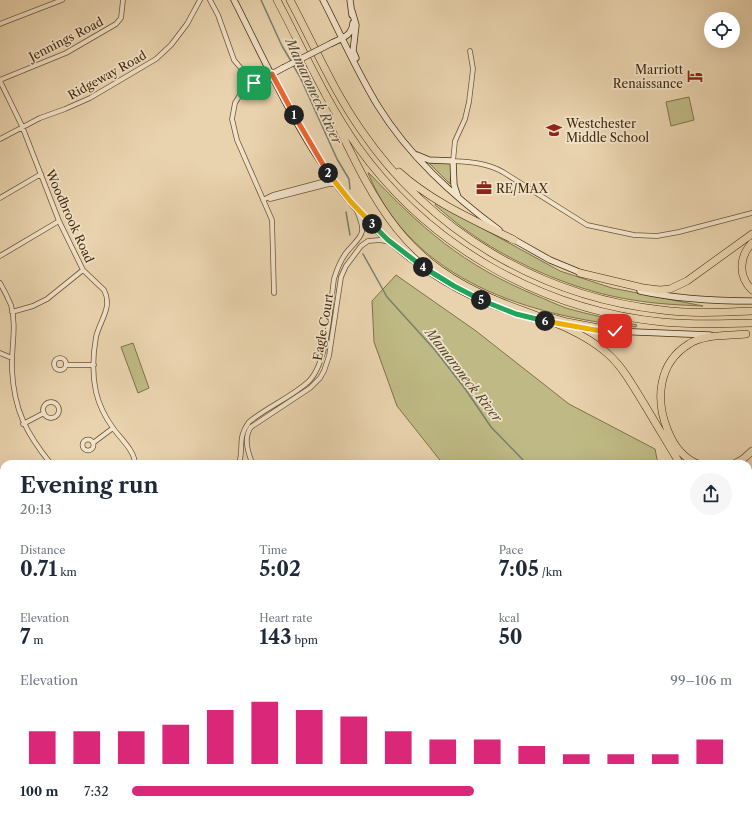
<!DOCTYPE html>
<meta charset="utf-8">
<style>
:root{--surface:#fff;--page:#f6f6f7;--text:#1f2937;--muted:#747a83;--accent:#db2777}
body{margin:0;font-family:"Libre Caslon Text",serif;background:var(--page);color:var(--text);height:100vh;display:flex;flex-direction:column;font-size:15px;white-space:nowrap}
*{box-sizing:border-box;margin:0}
p{font-size:13px;color:var(--muted)}
.icon{flex:none;width:22px;height:22px;fill:none;stroke:currentColor;stroke-width:2;stroke-linecap:round;stroke-linejoin:round}
.map{position:relative;flex:1;overflow:hidden}
.side{position:absolute;left:0px;top:460px;width:752px;height:354px;display:flex;flex-direction:column;background:var(--surface);border-radius:12px 12px 0 0;box-shadow:0 4px 16px #0002}
.side>*{flex:none}
.controls{position:absolute;left:704px;top:12px;display:grid;gap:8px}
.controls a{display:grid;place-items:center;width:36px;height:36px;border-radius:50%;background:var(--surface);box-shadow:0 4px 16px #0002;font-size:20px}
.pin{position:absolute;display:grid;place-items:center;width:34px;height:34px;color:#fff;margin:-17px;border-radius:8px;box-shadow:0 2px 6px #0006}
.km{position:absolute;width:20px;height:20px;margin:-10px;border-radius:50%;background:#222;color:#fff;font-size:11px;line-height:20px;text-align:center}
.round{display:grid;place-items:center;flex:none;width:42px;height:42px;border-radius:21px;background:var(--page)}
.summary{display:flex;align-items:center;justify-content:space-between;height:68px;padding:0 20px}
h1{font-size:22px;font-weight:700;line-height:30px}
.figures{display:grid;grid-template-columns:repeat(3,1fr);gap:6px;height:68px;padding:4px 20px}
.figures div{display:grid;align-content:center}
.figures b{font-size:20px;font-weight:700}
.figures small{font-size:11px;font-weight:400}
.figures p{font-size:11px}
.chart{height:112px;padding:8px 20px}
.chart p{display:flex;justify-content:space-between}
.chart svg{width:100%;height:72px;margin-top:4px;stroke:var(--accent);stroke-width:6}
ul{padding:0 20px;list-style:none;font-size:13px}
li{display:grid;grid-template-columns:64px 48px 1fr;align-items:center;height:30px}
li i{height:10px;border-radius:5px;background:var(--accent)}
.map>svg:first-child{display:block}
.green{fill:#bfba85;stroke:#817248}
.lines{fill:none;stroke-linecap:round;stroke-linejoin:round}
.stream{stroke:#777f6f;stroke-width:1.5}
.street-casing{stroke:#6c5534;stroke-width:5.5}
.secondary-casing{stroke:#432b0b;stroke-width:7}
.highway-casing{stroke:#432b0b;stroke-width:8}
.street{stroke:#f1e2ca;stroke-width:4}
.secondary{stroke:#f1e2ca;stroke-width:5.5}
.highway{stroke:#e9d3ae;stroke-width:7}
.secondary-bridge-casing{stroke:#432b0b;stroke-width:7;stroke-linecap:butt}
.secondary-bridge{stroke:#f1e2ca;stroke-width:5.5}
.split-1-casing{stroke:#fff;stroke-width:8}
.split-2-casing{stroke:#fff;stroke-width:8}
.split-3-casing{stroke:#fff;stroke-width:8}
.split-4-casing{stroke:#fff;stroke-width:8}
.split-5-casing{stroke:#fff;stroke-width:8}
.split-6-casing{stroke:#fff;stroke-width:8}
.split-7-casing{stroke:#fff;stroke-width:8}
.split-1{stroke:#f0652b;stroke-width:5}
.split-2{stroke:#f0652b;stroke-width:5}
.split-3{stroke:#f5b400;stroke-width:5}
.split-4{stroke:#22a559;stroke-width:5}
.split-5{stroke:#22a559;stroke-width:5}
.split-6{stroke:#22a559;stroke-width:5}
.split-7{stroke:#f5b400;stroke-width:5}
.labels{text-anchor:middle;dominant-baseline:central;stroke-width:3.5;stroke-linejoin:round;paint-order:stroke}
.street-label{font-size:12px;fill:#432b0b;stroke:#f1e2ca}
.poi-label{font-size:12px;fill:#432b0b;stroke:#f1e2ca;text-anchor:start}
.water-label{font-size:13px;font-style:italic;fill:#54472c;stroke:#f1e2ca}
</style>
<div class="map">
<svg width="752" height="814" viewBox="0 0 752 814">
<rect width="100%" height="100%" fill="#e9d3ae"/>
<filter id="stains"><feTurbulence type="fractalNoise" baseFrequency=".005" numOctaves="4"/><feColorMatrix values="0 0 0 0 .2 0 0 0 0 .09 0 0 0 0 .02 0 0 0 .5 -.17"/></filter>
<radialGradient id="worn" r=".72"><stop offset=".6" stop-color="#630" stop-opacity="0"/><stop offset="1" stop-color="#630" stop-opacity=".3"/></radialGradient>
<path class="green" d="M689,97L694,120L671,126L666,102Z
M428,162L449,163L452,166L450,184Z
M368,173H369C421,228 463,265 535,295C545,299 555,304 566,308C589,315 613,319 637,325L636,327C530,316 413,282 368,173Z
M436,203L560,271L612,288L703,306C680,305 656,304 633,300C579,292 518,266 473,235C459,226 447,215 435,205Z
M396,275L476,331L569,404L655,449L658,464H443L397,406L374,342L372,301Z
M133,343L149,388L138,393L121,347Z
M752,605V814H704L705,810H748V613Z
M403,810H628L626,814H401Z"/>
<g class="lines">
<path class="stream" d="M261,0L282,46L291,61
M293,65L300,77L337,159L349,179L350,189
M346,212L350,235
M363,254L387,297L435,350L466,390L491,427L527,464
M648,814L650,810"/>
<defs>
<path id="street" d="M210,0L218,15L234,60L250,79
M0,24L62,0
M470,51L473,69L469,102L465,119L455,141L453,161C471,162 487,163 503,172L587,225L634,235L657,236L679,232L752,213
M272,74L243,90L235,103L232,119L237,140L272,220L274,293
M0,80L66,53L116,24L121,18L123,0
M0,81L22,126L59,221L83,270L104,290C113,307 100,320 96,337C93,354 92,374 96,392C99,405 105,417 113,428C120,438 135,451 135,464
M0,139L40,118L65,109L90,98L156,59L171,45L187,24L200,0
M0,198L41,174
M270,199L329,184H336
M263,200L273,195L322,182L325,179L324,168
M0,256L59,221
M0,283C4,290 8,298 11,305C17,326 11,348 12,370C14,410 26,433 51,464
M12,312L33,306L47,299L83,270
M0,353L12,358
M54 364a6 6 0 1 1 12 0a6 6 0 1 1-12 0Z
M66,365H94
M43 410a8 8 0 1 1 16 0a8 8 0 1 1-16 0Z
M23,424L44,413
M82.5 445a5.5 5.5 0 1 1 11 0a5.5 5.5 0 1 1-11 0Z
M93,443L113,428
M251,460C247,449 244,437 251,427L310,388L320,378L324,371L329,356L341,277L346,266L361,246L368,241L380,240L390,242
M239,464C244,447 237,438 249,422C267,407 290,398 308,382C328,364 330,306 334,279C337,269 340,261 346,253C360,235 368,237 357,211
M0,690L4,687
M60,814L68,810
M106,814L113,810"/>
<path id="secondary" d="M234,0C262,55 290,117 324,167C374,242 456,303 545,321
M323,0C341,35 357,72 378,106C409,156 452,195 499,230
M350,0L352,15
M352,11L356,25L353,51L356,58
M332,43C342,38 352,36 353,23
M272,74L283,68
M417,155L429,160L453,161L454,185L458,197
M511,238L550,260L584,274
M640,291C677,299 714,301 752,301
M612,331L710,335"/>
<path id="highway" d="M277,0C303,49 326,102 358,147C429,246 541,310 662,322C692,325 722,324 752,323
M290,0C313,43 333,90 361,130C430,231 540,297 662,310C692,314 722,312 752,311
M334,118C376,205 403,263 498,301C535,316 577,327 607,353C624,368 634,388 646,407C657,426 669,445 680,464
M399,172C432,202 474,220 514,240
M752,243C739,257 738,276 752,290
M580,273L643,288L660,290L670,289L687,281L752,234
M543,315L567,322L615,331
M698,464C683,458 674,446 668,431C655,400 658,363 689,344C704,334 728,336 746,334
M734,464L743,459L752,451
M748,500L752,485
M748,555L752,540
M748,598L752,590
M676,814L677,810
M687,814L688,810"/>
</defs>
<use href="#street" class="street-casing"/>
<use href="#secondary" class="secondary-casing"/>
<use href="#highway" class="highway-casing"/>
<use href="#street" class="street"/>
<use href="#secondary" class="secondary"/>
<use href="#highway" class="highway"/>
<defs>
<path id="secondary-bridge" d="M283,68L332,43"/>
</defs>
<use href="#secondary-bridge" class="secondary-bridge-casing"/>
<use href="#secondary-bridge" class="secondary-bridge"/>
</g>
<g class="lines">
<defs>
<path id="split-1" d="M254,83L272,74L294,115"/>
<path id="split-2" d="M294,115L328,173"/>
<path id="split-3" d="M328,173L351,202L372,224"/>
<path id="split-4" d="M372,224L388,240L423,267"/>
<path id="split-5" d="M423,267L454,286L481,300"/>
<path id="split-6" d="M481,300L516,314L545,321"/>
<path id="split-7" d="M545,321L601,331H615"/>
</defs>
<use href="#split-1" class="split-1-casing"/>
<use href="#split-2" class="split-2-casing"/>
<use href="#split-3" class="split-3-casing"/>
<use href="#split-4" class="split-4-casing"/>
<use href="#split-5" class="split-5-casing"/>
<use href="#split-6" class="split-6-casing"/>
<use href="#split-7" class="split-7-casing"/>
<use href="#split-1" class="split-1"/>
<use href="#split-2" class="split-2"/>
<use href="#split-3" class="split-3"/>
<use href="#split-4" class="split-4"/>
<use href="#split-5" class="split-5"/>
<use href="#split-6" class="split-6"/>
<use href="#split-7" class="split-7"/>
</g>
<defs>
<symbol id="hotel-bare" viewBox="-9 -9 18 18"><path d="M-6-4.5h1.5V1H6V5H4.5V3h-9V5H-6ZM-4 0a1.8 1.8 0 1 1 3.6 0ZM.5 0V-2.5h3Q6-2.5 6 0Z" fill="#8f2418" stroke="#f1e2ca" stroke-width="2.5" paint-order="stroke"/></symbol>
<symbol id="school-bare" viewBox="-9 -9 18 18"><path d="M0-5L7-2L0 1L-7-2ZM-4 1L0 2.5L4 1V4Q0 6-4 4Z" fill="#8f2418" stroke="#f1e2ca" stroke-width="2.5" paint-order="stroke"/></symbol>
<symbol id="office-bare" viewBox="-9 -9 18 18"><path d="M-6-3h4V-5.5h4V-3h4V5H-6ZM-1-4.5V-3h2v-1.5ZM-6 0V1H6V0Z" fill="#8f2418" stroke="#f1e2ca" stroke-width="2.5" paint-order="stroke"/></symbol>
</defs>
<g fill-rule="evenodd">
<use href="#hotel-bare" x="684" y="65" width="22" height="22"/>
<use href="#school-bare" x="543" y="119" width="22" height="22"/>
<use href="#office-bare" x="473" y="177" width="22" height="22"/>
</g>
<g class="labels">
<g class="street-label">
<text transform="translate(66 39) rotate(-27)">Jennings Road</text>
<text transform="translate(107 75) rotate(-29)">Ridgeway Road</text>
<text transform="translate(70 216) rotate(66)">Woodbrook Road</text>
<text transform="translate(323 327) rotate(-80)">Eagle Court</text>
</g>
<g class="poi-label">
<text x="683" y="69" text-anchor="end">Marriott<tspan x="683" dy="14">Renaissance</tspan></text>
<text x="566" y="123">Westchester<tspan x="566" dy="14">Middle School</tspan></text>
<text x="496" y="188">RE/MAX</text>
</g>
<g class="water-label">
<text transform="translate(314 91) rotate(65)">Mamaroneck River</text>
<text transform="translate(464 375) rotate(52)">Mamaroneck River</text>
</g>
</g>
<rect width="100%" height="100%" filter="url(#stains)"/>
<rect width="100%" height="100%" fill="url(#worn)"/>
</svg>
<div class="controls">
<a><svg class="icon" aria-label="locate" viewBox="0 0 24 24"><circle cx="12" cy="12" r="6"/><path d="M12 2v4M12 18v4M2 12h4M18 12h4"/></svg></a>
</div>
<div class="pin" style="left:254px;top:83px;background:#1e9e55"><svg class="icon" aria-label="arrive" viewBox="0 0 24 24"><path d="M6 21V4h12l-3 4 3 4H6"/></svg></div>
<div class="pin" style="left:615px;top:331px;background:#d93025"><svg class="icon" aria-label="check" viewBox="0 0 24 24"><path d="M5 12l5 5 9-10"/></svg></div>
<b class="km" style="left:294px;top:115px">1</b>
<b class="km" style="left:328px;top:173px">2</b>
<b class="km" style="left:372px;top:224px">3</b>
<b class="km" style="left:423px;top:267px">4</b>
<b class="km" style="left:481px;top:300px">5</b>
<b class="km" style="left:545px;top:321px">6</b>
<section class="side">
<div class="summary"><div><h1>Evening run</h1><p>20:13</p></div><a class="round"><svg class="icon" aria-label="share" viewBox="0 0 24 24"><path d="M12 15V3M7 8l5-5 5 5M5 13v7h14v-7"/></svg></a></div>
<div class="figures">
<div><p>Distance</p><b>0.71<small> km</small></b></div>
<div><p>Time</p><b>5:02</b></div>
<div><p>Pace</p><b>7:05<small> /km</small></b></div>
</div>
<div class="figures">
<div><p>Elevation</p><b>7<small> m</small></b></div>
<div><p>Heart rate</p><b>143<small> bpm</small></b></div>
<div><p>kcal</p><b>50</b></div>
</div>
<div class="chart"><p><span>Elevation</span>99–106 m</p>
<svg viewBox="0 0 160 44" preserveAspectRatio="none"><path d="M5 44V24M15 44V24M25 44V24M35 44V20M45 44V11M55 44V6M65 44V11M75 44V15M85 44V24M95 44V29M105 44V29M115 44V33M125 44V38M135 44V38M145 44V38M155 44V29"/></svg>
</div>
<ul>
<li><b>100 m</b>7:32<i style="width:57%"></i></li>
</ul>
</section>
</div>
